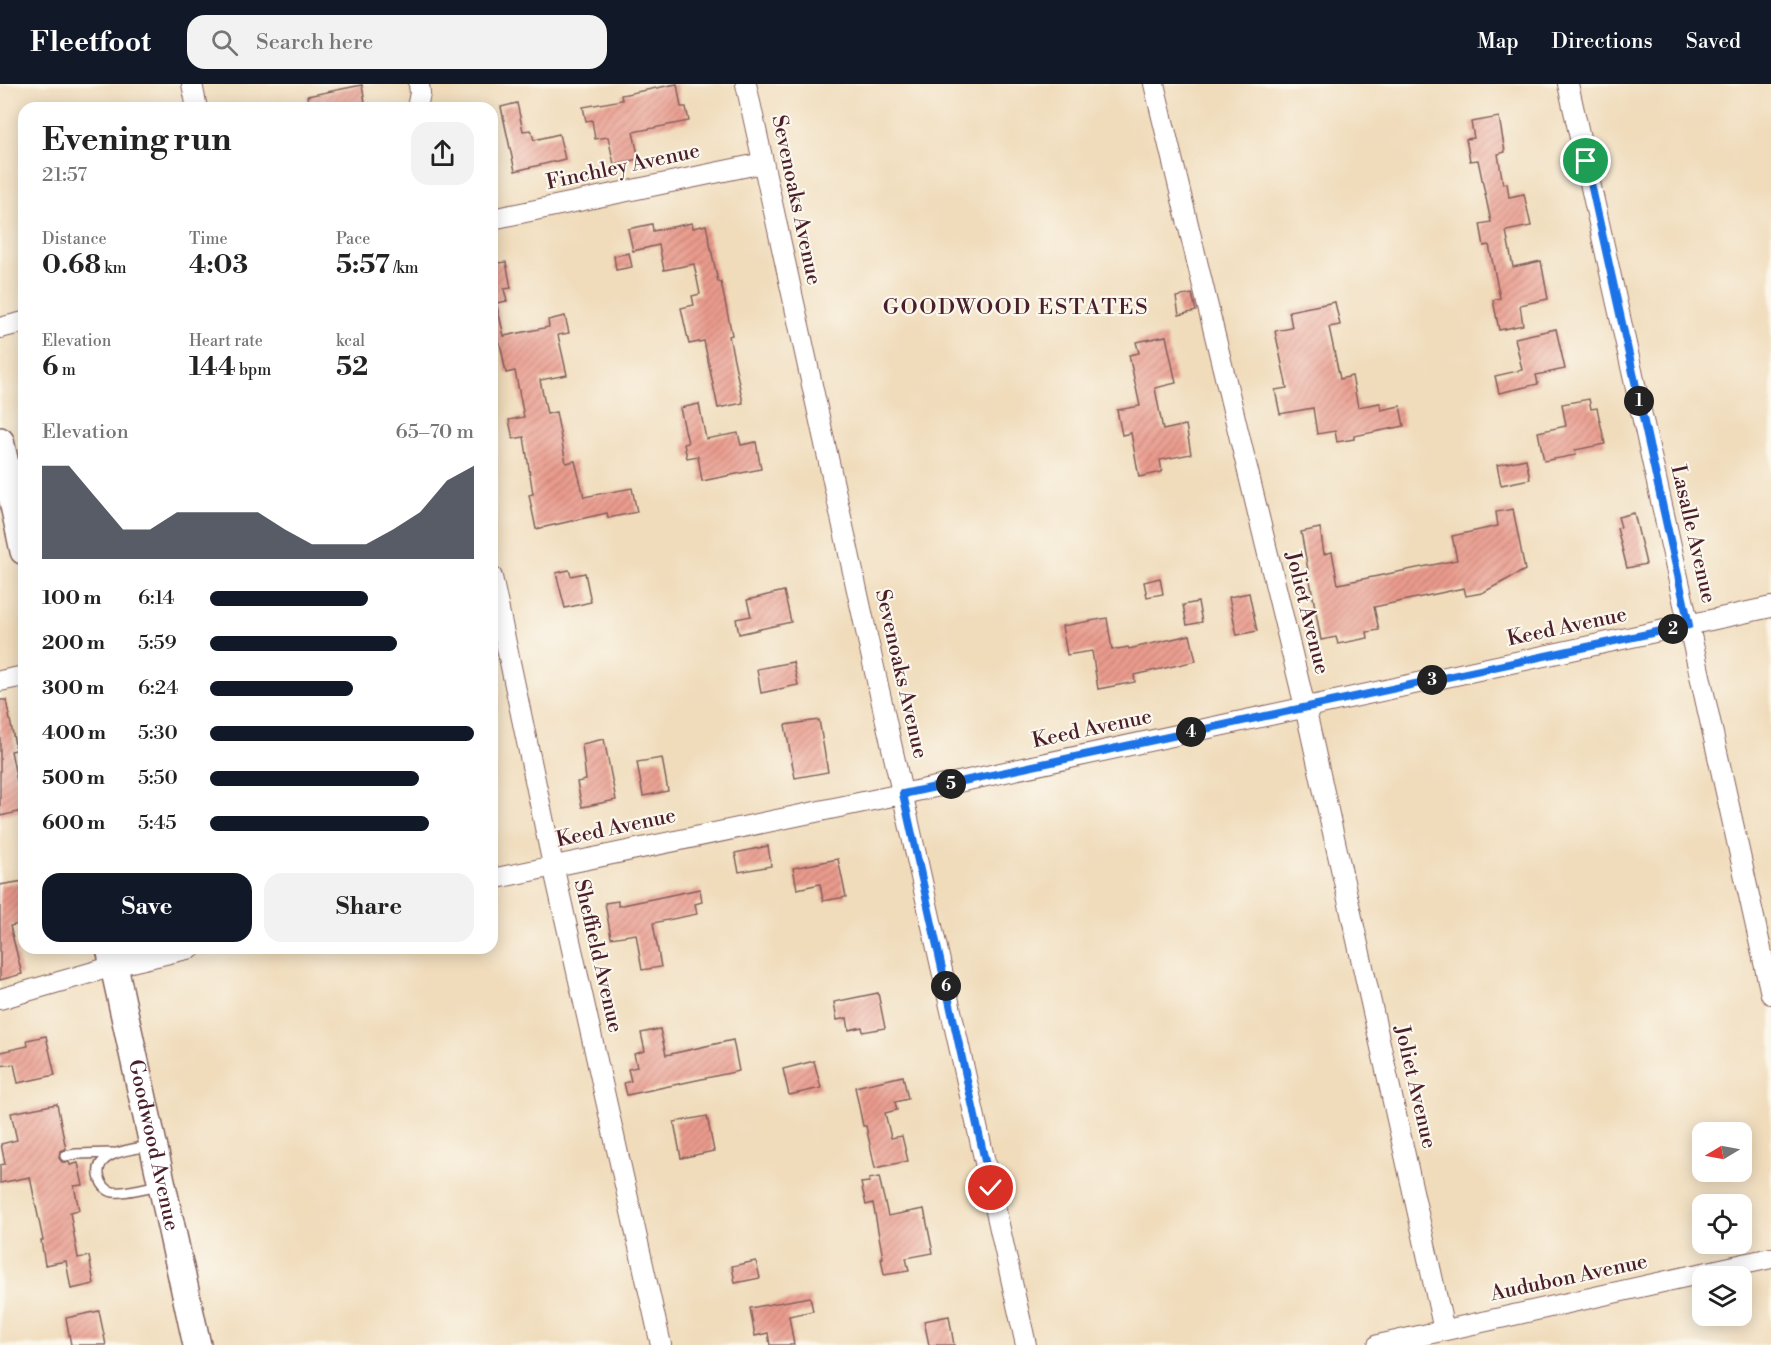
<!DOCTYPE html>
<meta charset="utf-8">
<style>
:root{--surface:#fff;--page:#f2f2f2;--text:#222;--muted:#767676;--accent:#111827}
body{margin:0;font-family:"Libre Bodoni",serif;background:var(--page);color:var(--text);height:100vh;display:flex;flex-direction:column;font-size:22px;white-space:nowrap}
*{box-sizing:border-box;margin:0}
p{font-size:20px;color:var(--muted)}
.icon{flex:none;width:33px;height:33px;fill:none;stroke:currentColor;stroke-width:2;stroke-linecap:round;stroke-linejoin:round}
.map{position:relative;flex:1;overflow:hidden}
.side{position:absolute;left:18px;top:18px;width:480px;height:852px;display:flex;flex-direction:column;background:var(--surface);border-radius:18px;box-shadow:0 3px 15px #0003}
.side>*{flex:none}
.needle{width:39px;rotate:260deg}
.fabs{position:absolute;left:1692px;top:1038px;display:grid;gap:12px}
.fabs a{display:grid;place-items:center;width:60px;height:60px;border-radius:12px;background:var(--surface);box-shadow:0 3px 15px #0003;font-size:30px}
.pin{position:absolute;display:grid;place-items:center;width:51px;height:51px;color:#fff;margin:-26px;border:3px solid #fff;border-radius:50%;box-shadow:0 2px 6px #0007}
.km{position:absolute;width:30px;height:30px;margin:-15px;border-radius:50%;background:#222;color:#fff;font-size:16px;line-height:30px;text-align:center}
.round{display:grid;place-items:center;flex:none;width:63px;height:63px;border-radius:18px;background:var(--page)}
.summary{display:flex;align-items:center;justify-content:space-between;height:102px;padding:0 24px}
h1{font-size:33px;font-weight:700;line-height:45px}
.stats{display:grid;grid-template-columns:repeat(3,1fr);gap:9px;height:102px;padding:6px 24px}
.stats div{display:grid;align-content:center}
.stats b{font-size:26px;font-weight:700}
.stats small{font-size:16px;font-weight:400}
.stats p{font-size:16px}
.chart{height:168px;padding:12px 24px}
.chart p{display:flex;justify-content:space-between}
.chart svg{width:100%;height:108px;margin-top:6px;fill:var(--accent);opacity:.7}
.primary-button{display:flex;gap:12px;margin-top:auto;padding:12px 24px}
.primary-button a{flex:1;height:69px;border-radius:18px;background:var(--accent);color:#fff;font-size:24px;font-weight:700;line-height:69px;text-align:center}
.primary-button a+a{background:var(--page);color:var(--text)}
ul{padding:0 24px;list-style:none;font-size:20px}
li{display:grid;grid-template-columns:96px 72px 1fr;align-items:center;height:45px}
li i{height:15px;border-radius:8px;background:var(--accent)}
header{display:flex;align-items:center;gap:36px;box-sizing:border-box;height:84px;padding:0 30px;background:var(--accent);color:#fff}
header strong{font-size:28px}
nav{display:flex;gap:33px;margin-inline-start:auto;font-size:21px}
.search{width:420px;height:54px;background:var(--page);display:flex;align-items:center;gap:15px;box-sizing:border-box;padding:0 21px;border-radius:18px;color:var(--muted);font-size:22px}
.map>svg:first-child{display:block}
.building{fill:url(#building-hatch)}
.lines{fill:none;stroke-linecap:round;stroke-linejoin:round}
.lane-casing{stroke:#84615d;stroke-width:12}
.street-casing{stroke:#84615d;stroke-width:22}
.secondary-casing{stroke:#84615d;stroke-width:30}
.lane{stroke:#fff;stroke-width:9}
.street{stroke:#fff;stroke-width:20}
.secondary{stroke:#fff;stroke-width:27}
.route-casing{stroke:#fff;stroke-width:12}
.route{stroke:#1a73e8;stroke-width:8}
.labels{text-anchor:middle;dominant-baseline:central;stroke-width:4.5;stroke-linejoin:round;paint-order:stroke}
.street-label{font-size:21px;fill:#4a1f2b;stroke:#fbf7ec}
.neighbourhood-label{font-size:22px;letter-spacing:1.5px;fill:#4a1f2b;stroke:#fbf7ec}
</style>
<header>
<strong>Fleetfoot</strong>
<div class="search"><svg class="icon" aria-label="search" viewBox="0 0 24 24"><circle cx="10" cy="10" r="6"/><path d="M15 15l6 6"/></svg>Search here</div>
<nav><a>Map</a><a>Directions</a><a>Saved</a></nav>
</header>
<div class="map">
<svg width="1771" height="1261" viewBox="0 0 1771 1261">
<defs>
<pattern id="building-hatch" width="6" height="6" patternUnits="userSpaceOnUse" patternTransform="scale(1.5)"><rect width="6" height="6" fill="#ea9b8d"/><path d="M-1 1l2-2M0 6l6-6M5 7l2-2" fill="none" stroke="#c07e73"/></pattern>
</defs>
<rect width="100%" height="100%" fill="#fbf7ec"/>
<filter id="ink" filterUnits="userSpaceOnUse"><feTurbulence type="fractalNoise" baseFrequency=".0167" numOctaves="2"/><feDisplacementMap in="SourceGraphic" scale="12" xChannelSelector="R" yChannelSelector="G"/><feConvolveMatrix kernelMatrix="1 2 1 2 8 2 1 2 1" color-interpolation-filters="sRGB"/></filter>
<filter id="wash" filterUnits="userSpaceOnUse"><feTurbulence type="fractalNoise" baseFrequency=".008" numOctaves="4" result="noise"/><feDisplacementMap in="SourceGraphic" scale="24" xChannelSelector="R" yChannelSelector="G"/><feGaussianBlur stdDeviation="1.35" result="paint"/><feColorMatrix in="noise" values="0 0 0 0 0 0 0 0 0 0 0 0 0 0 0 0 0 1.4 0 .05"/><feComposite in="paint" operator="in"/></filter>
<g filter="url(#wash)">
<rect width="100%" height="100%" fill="#f0dcbb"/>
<g id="blocks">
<path class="building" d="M677,0L681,23H686L689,37L633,48L639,75L614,80L608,53L595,55L592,36L586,37L583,23L622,16L621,11Z
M362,1L366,24H310L307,12Z
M517,19L523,47L531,46L534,56L559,50L565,75L515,87L501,23Z
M1499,33L1505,68L1498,70L1503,100L1507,99L1509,113L1524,110L1531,142L1506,147L1513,183L1541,177L1548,215L1520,221L1523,241L1499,246L1493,216L1500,214L1489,161L1484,162L1480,140L1491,138L1478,76L1470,77L1466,55L1474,54L1471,38Z
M692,139L693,144L706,141L718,198H721L732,251L729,252L743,319L718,324L704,257L689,260L681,224L694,221L692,212L700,210L694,180L664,186L659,161L633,167L628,145L652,140L653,147Z
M629,169L632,183L616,186L614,172Z
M492,177H498V179L506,178L511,204L504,205L507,217L492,220Z
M1192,210L1196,227L1179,231L1176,213Z
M1335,218L1340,241L1329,243L1340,295L1352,292L1358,323L1380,319L1381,326L1400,322L1404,342L1354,352V355L1337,358L1335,347L1317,350L1313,324L1280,330L1275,306L1287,304L1275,247L1292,244L1289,227Z
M492,222H497L504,252L549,243L548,236L565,232L569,249L558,251L567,291L540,296L547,330L556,328L566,379L575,377L584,413L632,404L637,428L608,434L607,429L536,445L529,411L533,410L524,353L513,355L509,336L524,333L515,287L506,289L500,259L492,261Z
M1556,245L1565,285L1536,291L1538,300L1499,309L1495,292L1522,286L1515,254Z
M1166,252L1176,299L1155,304L1163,346L1186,341L1191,370L1160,376L1162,388L1139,393L1131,349L1122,351L1117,326L1140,322L1129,271L1139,269L1136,258Z
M1589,315L1591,325L1597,324L1605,360L1575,366L1576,371L1544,377L1538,348L1566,342L1562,320Z
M699,320L706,355L738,349L741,361L756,358L761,385L702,397L698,372L687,374L684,360L688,359L680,324Z
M1526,375L1530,395L1501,401L1497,381Z
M1513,425L1525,486L1482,509L1466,512L1464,504L1374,523L1379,546L1367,548L1368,554L1338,560L1336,553L1321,556L1301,448L1320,444L1324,470L1332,468L1338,500L1457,476L1452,452L1498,442L1496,428Z
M1634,429L1646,480L1627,484L1617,444L1621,443L1618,433Z
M569,486L571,492L585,489L591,518L565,524L556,489Z
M1160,494L1163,510L1147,513L1144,498Z
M784,507L791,538L739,550L736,535L751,532L747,516Z
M1249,509L1257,547L1237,551L1229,513Z
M1198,518L1202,538L1187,541L1183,521Z
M1107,534L1112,566L1128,563L1129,565L1190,551L1196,577L1134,591L1135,598L1098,605L1092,567L1067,571L1062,542Z
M793,578L798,601L761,609L757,585Z
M0,616H6L16,666L11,667L23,727L0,732Z
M819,636L828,688L795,694L785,641Z
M604,655L616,716L582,723L577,698L586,696L582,660Z
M662,674L668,707L643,712L637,678Z
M768,762L771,782L739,788L735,769Z
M838,775L846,813L823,817L820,800L797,805L793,784Z
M24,797V839L10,842L22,890L0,896V801Z
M700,805L702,818L695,820L697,830L653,839L661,883L642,886L636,850L611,854L605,819L618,817V822Z
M878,909L885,944L863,948L862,943L849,946L847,934L837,936L834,918Z
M660,945L666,971L733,956L739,987L627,1011L624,999L631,997L628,985L637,983L634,970L645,967L641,949Z
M46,952L55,991L18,999L14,980L0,982V968L28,962L27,956Z
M814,977L821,1004L789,1011L783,985Z
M903,992L908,1015L895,1018L897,1026L885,1029L891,1054L902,1052L908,1077L875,1084L866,1042H863L855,1003Z
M57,1020L66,1065L60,1067L59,1074L62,1078H69L70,1081L78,1079L83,1101L74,1102L79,1126L70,1128L78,1174L89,1172L94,1200L71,1205L66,1177L45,1181L41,1156H43L30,1093L0,1099V1081L5,1080L1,1060L17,1056L11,1029Z
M707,1032L714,1067L681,1074L674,1038Z
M879,1093L888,1132L924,1125L933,1169L906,1174L909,1187L884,1191L881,1174H883L873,1119L866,1121L861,1099L869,1098V1095Z
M756,1177L760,1194L735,1199L732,1182Z
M810,1213L813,1227L789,1232L794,1261H770L768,1249L755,1252L750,1224Z
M99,1227L106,1261H71L66,1234Z
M949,1232L954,1261H929L924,1237Z"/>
</g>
</g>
<g filter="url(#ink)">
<use href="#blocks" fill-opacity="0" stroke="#84615d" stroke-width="1.5"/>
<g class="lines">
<defs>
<path id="lane" d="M151,1062C133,1065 91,1068 100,1095C102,1101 107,1107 113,1108C121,1110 149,1103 159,1101
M65,1072L76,1070L113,1069"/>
<path id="street" d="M192,0L197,24
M746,0L873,579L1026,1261
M1154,0L1305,623L1444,1246
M1568,0L1771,910
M417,24L420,9L419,0
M492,135L763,79
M0,244L24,238
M492,493L553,781L661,1261
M0,597L24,592
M492,795L926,705L1771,523
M0,915L114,882L191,864
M1378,1261L1771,1174"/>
<g id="secondary">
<path d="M0,357L24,467"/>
<path id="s1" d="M110,864L197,1261"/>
</g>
</defs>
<use href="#lane" class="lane-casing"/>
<use href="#street" class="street-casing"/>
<use href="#secondary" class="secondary-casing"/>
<use href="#lane" class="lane"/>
<use href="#street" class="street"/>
<use href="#secondary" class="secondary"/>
</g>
</g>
<g class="lines" filter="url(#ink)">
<defs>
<path id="route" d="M991,1104L903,710L1689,541L1586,77"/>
</defs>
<use href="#route" class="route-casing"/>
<use href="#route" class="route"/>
</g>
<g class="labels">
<g class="street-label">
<text transform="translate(623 83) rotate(-12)">Finchley Avenue</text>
<text transform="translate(796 116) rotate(78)">Sevenoaks Avenue</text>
<text transform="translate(1693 450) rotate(77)">Lasalle Avenue</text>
<text transform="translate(1307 529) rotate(76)">Joliet Avenue</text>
<text transform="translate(1567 543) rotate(-12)">Keed Avenue</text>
<text transform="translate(901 590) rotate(77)">Sevenoaks Avenue</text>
<text transform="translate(1092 645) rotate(-12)">Keed Avenue</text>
<text transform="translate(616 744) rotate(-12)">Keed Avenue</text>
<text transform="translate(598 872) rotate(77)">Sheffield Avenue</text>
<text transform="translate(1415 1003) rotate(77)">Joliet Avenue</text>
<text stroke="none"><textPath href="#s1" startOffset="202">Goodwood Avenue</textPath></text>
<text transform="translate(1569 1194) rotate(-12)">Audubon Avenue</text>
</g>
<g class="neighbourhood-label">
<text x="1016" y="223">GOODWOOD ESTATES</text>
</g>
</g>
</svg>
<div class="fabs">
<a><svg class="needle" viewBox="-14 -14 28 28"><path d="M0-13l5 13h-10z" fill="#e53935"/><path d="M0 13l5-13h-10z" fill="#767676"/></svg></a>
<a><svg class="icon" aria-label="locate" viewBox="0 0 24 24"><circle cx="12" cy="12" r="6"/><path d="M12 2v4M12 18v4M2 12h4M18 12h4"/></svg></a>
<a><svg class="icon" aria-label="layers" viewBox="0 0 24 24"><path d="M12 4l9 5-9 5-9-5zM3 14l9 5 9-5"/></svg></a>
</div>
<div class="pin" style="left:1586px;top:77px;background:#1e9e55"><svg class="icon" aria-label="arrive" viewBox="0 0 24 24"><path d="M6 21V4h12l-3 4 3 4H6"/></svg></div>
<div class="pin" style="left:991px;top:1104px;background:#d93025"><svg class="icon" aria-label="check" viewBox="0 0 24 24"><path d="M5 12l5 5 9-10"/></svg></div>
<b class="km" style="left:1639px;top:317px">1</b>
<b class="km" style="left:1673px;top:545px">2</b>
<b class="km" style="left:1432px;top:596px">3</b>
<b class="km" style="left:1191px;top:648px">4</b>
<b class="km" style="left:951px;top:700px">5</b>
<b class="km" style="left:946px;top:902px">6</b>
<section class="side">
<div class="summary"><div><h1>Evening run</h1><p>21:57</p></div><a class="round"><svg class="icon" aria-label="share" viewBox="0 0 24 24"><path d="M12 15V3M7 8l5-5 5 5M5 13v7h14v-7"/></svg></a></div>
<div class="stats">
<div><p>Distance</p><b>0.68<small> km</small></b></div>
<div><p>Time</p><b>4:03</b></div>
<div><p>Pace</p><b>5:57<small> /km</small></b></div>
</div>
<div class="stats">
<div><p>Elevation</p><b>6<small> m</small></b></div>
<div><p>Heart rate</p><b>144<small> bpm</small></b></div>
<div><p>kcal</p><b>52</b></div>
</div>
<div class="chart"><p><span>Elevation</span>65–70 m</p>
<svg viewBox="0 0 160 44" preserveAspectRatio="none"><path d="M0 44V6L10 6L20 19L30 32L40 32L50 25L60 25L70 25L80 25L90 32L100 38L110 38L120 38L130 32L140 25L150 12L160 6V44z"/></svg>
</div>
<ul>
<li><b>100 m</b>6:14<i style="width:60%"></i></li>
<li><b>200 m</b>5:59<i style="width:71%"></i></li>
<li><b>300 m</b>6:24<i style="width:54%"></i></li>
<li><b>400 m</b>5:30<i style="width:100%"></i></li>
<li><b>500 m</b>5:50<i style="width:79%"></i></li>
<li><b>600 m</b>5:45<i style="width:83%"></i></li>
</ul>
<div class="primary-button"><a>Save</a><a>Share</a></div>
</section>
</div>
